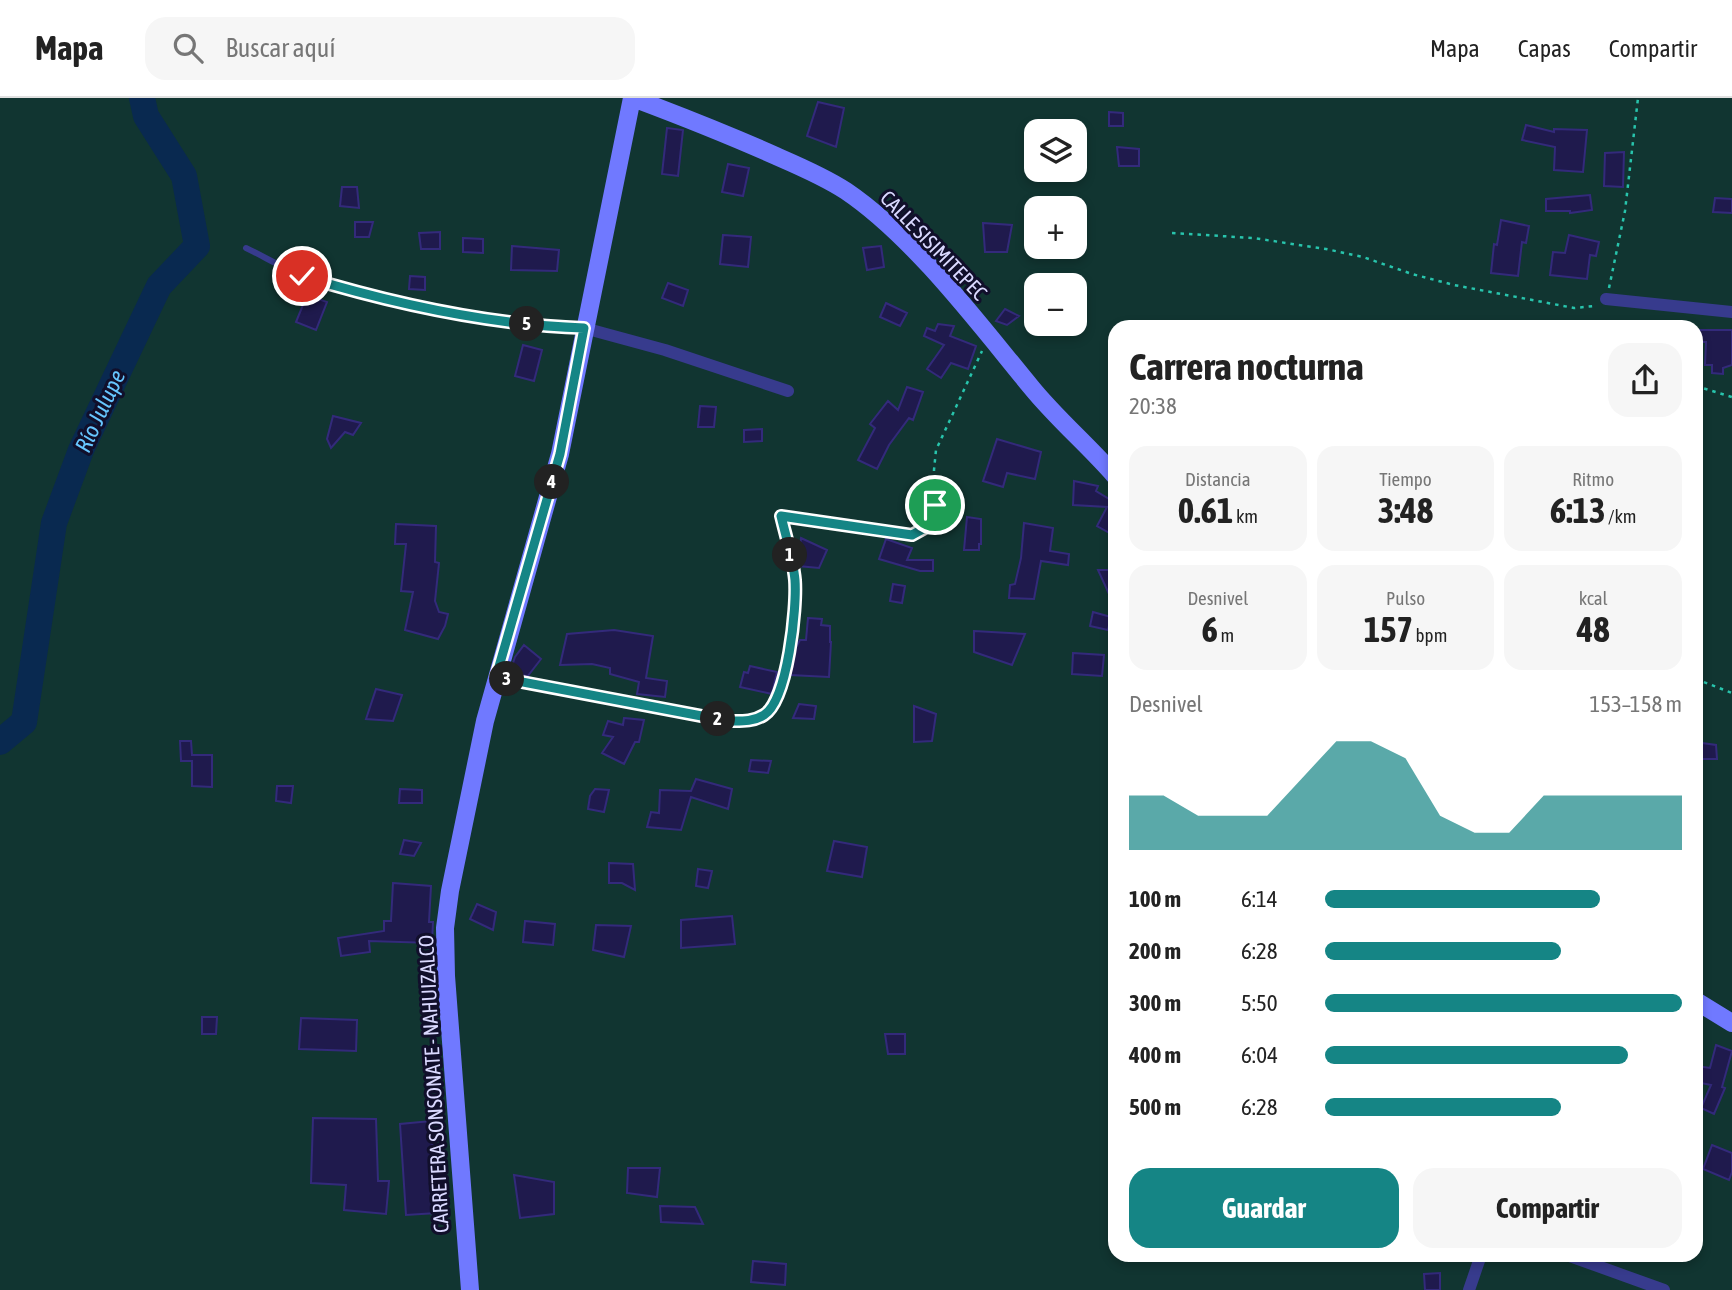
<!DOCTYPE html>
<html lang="es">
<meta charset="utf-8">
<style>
:root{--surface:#fff;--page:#f6f6f6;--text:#222;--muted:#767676;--line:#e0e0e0;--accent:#158585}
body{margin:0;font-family:"Asap Condensed",sans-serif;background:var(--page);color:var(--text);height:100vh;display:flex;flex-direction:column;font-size:26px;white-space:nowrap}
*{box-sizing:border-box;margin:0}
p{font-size:23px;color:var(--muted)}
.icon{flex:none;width:38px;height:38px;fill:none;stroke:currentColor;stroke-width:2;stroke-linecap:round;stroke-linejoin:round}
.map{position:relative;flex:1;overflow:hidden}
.side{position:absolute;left:1108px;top:222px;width:595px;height:942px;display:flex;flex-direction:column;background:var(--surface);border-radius:21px;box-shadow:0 4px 10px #0003}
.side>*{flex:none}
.buttons{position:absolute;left:1024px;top:21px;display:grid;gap:14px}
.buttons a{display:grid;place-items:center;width:63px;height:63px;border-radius:14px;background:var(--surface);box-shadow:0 4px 10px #0003;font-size:35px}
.pin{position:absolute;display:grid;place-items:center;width:60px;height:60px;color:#fff;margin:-30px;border:4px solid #fff;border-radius:50%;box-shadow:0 2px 7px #0007}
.km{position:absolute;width:35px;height:35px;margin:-18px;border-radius:50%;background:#222;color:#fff;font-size:19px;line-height:35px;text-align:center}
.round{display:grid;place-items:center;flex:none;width:74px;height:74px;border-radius:21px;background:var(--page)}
.summary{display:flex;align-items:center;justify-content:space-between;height:119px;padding:0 21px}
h1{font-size:38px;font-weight:700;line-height:52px}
.stats{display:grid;grid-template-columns:repeat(3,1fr);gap:10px;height:119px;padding:7px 21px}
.stats div{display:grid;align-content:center;border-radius:18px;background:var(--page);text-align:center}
.stats b{font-size:35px;font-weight:700}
.stats small{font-size:19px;font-weight:400}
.stats p{font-size:19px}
.chart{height:196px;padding:14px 21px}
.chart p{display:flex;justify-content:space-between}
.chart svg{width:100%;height:126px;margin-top:7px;fill:var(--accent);opacity:.7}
.action{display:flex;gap:14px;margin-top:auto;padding:14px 21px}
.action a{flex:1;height:80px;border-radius:21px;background:var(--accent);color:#fff;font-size:28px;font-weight:700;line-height:80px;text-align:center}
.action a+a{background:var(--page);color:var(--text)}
ul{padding:0 21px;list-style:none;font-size:23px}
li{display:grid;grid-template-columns:112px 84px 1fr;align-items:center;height:52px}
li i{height:18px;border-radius:9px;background:var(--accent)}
header{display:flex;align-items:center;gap:42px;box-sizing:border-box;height:98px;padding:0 35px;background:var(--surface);border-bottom:2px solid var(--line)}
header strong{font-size:33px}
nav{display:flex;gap:38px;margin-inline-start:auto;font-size:24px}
.search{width:490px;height:63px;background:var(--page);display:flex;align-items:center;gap:18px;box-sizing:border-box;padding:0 24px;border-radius:21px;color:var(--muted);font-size:26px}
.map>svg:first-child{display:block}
.green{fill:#113531;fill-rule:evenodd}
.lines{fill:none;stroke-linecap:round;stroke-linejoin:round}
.river{stroke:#092950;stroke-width:26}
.building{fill:#1f1a4d;stroke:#332a7b;stroke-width:2}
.path{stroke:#28c4ac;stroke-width:2.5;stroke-dasharray:3.5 5;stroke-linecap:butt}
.lane{stroke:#373b8d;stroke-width:6}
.street{stroke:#373b8d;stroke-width:12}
.secondary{stroke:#7079ff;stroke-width:18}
.route-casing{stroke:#fff;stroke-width:14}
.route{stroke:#158585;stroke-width:9}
.labels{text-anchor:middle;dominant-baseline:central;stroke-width:6;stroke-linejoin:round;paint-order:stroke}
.street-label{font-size:21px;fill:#dad9ff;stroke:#110f2b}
.water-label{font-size:23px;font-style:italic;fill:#67c6ff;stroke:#110f2b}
</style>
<header>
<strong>Mapa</strong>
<div class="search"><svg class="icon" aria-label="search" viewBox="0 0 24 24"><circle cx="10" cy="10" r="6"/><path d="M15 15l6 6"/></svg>Buscar aquí</div>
<nav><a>Mapa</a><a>Capas</a><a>Compartir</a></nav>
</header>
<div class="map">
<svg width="1732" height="1192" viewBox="0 0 1732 1192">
<rect width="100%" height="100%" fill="#110f2b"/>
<path class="green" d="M0,0H1732V1192H0ZM1036,33H1074V72H1036ZM1036,110H1074V149H1036ZM1036,187H1074V226H1036ZM1115,229H1696V1157H1115Z"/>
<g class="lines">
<path class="river" d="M0,644L24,624L54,425L81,352L159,188L197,148L184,78L146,18L142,0"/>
</g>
<path class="building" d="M818,4L844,10L836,49L807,38Z
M1109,14L1123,15V28H1109Z
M1526,27L1554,34V31L1587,32L1583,74L1554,72L1555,49L1522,42Z
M667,30L683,32L678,78L662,76Z
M1117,49L1139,51V68H1119Z
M1624,54L1623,89L1604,88L1605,55Z
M728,66L749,70L743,98L722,94Z
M342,89H357L359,110L340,108Z
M1590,97L1592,112L1570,115V113H1546V101Z
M1715,100L1732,101V115L1713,114Z
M1501,122L1529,128L1526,145L1522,144L1518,178L1491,175L1494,146L1497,147Z
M355,124H373L369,139H355Z
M983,125L1012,127L1007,154H985Z
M440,134V151H421L419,135Z
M723,137L751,139L748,169L720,166Z
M1569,137L1599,144L1596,158L1590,157L1587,181L1550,177L1553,154L1565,155Z
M463,140L483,141V155L463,154Z
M512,148L559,152L557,173L511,172Z
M881,148L884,169L867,172L863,150Z
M410,178L425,179V192L409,191Z
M668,185L688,192L683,208L662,200Z
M307,197L327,204L316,232L296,224Z
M886,205L907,215L900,228L880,219Z
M1005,211L1019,218L1007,227L996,223Z
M938,226L954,228L950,238L976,248L968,271L951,265L941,280L927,271L944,247L924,238L927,230L935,233Z
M1696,232H1732V267L1723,270V276L1712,275V267H1705L1706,244H1696Z
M523,247L542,252L534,283L515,278Z
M907,289L923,294L913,322L909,320L889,347L877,371L858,362L875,330L870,326L888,303L898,312Z
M700,308L716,309L714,329H698Z
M333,318L361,325L353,337L345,334L331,350L327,341Z
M762,331V343L744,344V332Z
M997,341L1041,354L1035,381L1007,375L1003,389L983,383Z
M1074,383L1098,388L1096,393L1111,402L1115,394V438L1097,428L1107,409L1073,407Z
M967,419L981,421V446H979V452H964Z
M1024,425L1053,430L1050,453L1069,456L1068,467L1041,463L1034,501L1009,500L1010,487L1015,486L1021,460Z
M396,426L436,428L435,464L439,465L435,503L439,514L448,516L445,528L438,541L405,532L413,494L401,493L406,446H395Z
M801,440L827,452L819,470L798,468Z
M886,441L912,450L907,462H933V473H920L879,461Z
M1098,472H1115V509Z
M893,486L905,488L902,505L890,503Z
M1093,514L1111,519L1108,532L1090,528Z
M808,520L822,521L821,527L830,528V544H831L829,579L790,577L794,553L800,542H806Z
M614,532L653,538L646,580L667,583L665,599L637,596L639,584L610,576V570L592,566L560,567L567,536Z
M974,533L1025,536L1012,567L974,554Z
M524,547L541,561L527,579L511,571L515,559Z
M1073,555L1104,557L1102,578L1072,576Z
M750,568L777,574L772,596L740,589L744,574L748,575Z
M376,591L402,597L393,623L366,621Z
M799,606L816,608L814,621L793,620Z
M914,608L936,616L932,643L914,644Z
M624,620L644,622L639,644H635L624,666L602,655L613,639L603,637L608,623L623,627Z
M180,643H191L192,657H212V689L192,688V663H181Z
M1702,645L1716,647L1717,661H1699Z
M751,662L771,663L768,675L749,673Z
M696,681L732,691L728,711L691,699L681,732L647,729L651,714L659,715L660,692L691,693Z
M277,688H293L291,705L276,703Z
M400,691L422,692V705H399Z
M595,691L609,692L604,714L588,711L590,698Z
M404,742L421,745L414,758L400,756Z
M834,743L867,749L862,779L827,773Z
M609,765L633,766L635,792L622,785H609Z
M698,771L712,773L708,790L696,788Z
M393,785L431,788L429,824H433L432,845L369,843L370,854L341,858L338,840L384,833V823H391Z
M477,806L496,814L493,832L470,821Z
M732,818L735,846L681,850V822Z
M525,823L555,826L553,847L523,844Z
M596,827L631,828L624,859L593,852Z
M202,919H217L216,936H202Z
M301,920L357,922L356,953L299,951Z
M885,936H905V956H888Z
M1716,947L1732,953L1722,989L1725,990L1714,1016L1701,1010L1711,987L1696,984V968L1710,970Z
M313,1020L376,1021L378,1083H389L386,1116L344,1112L346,1087L311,1085Z
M431,1023L437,1115L406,1117L400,1026Z
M1712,1047L1732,1055V1074L1729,1082L1703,1071Z
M628,1070H660L657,1099L627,1095Z
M514,1077L554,1084V1116L520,1120Z
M660,1108L695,1109L703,1126L661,1124Z
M753,1163L786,1166L785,1187L751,1184Z
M1440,1175V1192H1425L1424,1176Z"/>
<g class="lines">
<path class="path" d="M1172,135L1253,140L1326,151L1363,159L1412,176L1454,187L1574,210L1595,208
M1609,190L1625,113L1638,0
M1696,288L1732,299
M1696,581L1732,595
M513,582L728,623C741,623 753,624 764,617C788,602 797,509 795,482C793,461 786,439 781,418L912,437L932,426L935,407L934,372L936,352L982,253"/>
<path class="lane" d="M246,150C265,159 284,171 304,178C391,211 489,227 582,230"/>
<path class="street" d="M1606,201L1732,214
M584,230L665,252L788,293
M1567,1157L1664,1192
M1469,1192L1481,1157"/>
<path class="secondary" d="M633,0C681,18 729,37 776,58C799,68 825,79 846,93C914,139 979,226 1031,289C1057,321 1088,347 1115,378
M1696,903L1732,925
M470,1192L446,878L445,830L450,793L485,623L560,356L632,0"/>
</g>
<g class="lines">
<defs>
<path id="route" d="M302,178C394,206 488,227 584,230L560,356L496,579L728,623C741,623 753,624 764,617C788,602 797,509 795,482C793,461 786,439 781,418L912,437L932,426L935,407"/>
</defs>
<use href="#route" class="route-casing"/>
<use href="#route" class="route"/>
</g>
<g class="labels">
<g class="street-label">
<text transform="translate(934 147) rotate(46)">CALLE SISIMITEPEC</text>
<text transform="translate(433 986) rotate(-93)">CARRETERA SONSONATE - NAHUIZALCO</text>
</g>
<g class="water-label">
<text transform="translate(100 313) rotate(-65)">Río Julupe</text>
</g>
</g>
</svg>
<div class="buttons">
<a><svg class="icon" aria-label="layers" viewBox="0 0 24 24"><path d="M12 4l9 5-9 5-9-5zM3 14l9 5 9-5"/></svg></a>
<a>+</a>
<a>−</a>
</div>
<div class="pin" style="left:935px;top:407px;background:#1e9e55"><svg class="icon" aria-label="arrive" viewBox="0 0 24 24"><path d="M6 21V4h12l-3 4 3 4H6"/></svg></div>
<div class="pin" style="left:302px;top:178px;background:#d93025"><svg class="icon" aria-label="check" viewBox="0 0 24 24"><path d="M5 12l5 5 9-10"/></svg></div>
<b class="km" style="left:790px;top:457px">1</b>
<b class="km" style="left:718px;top:621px">2</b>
<b class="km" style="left:507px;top:581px">3</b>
<b class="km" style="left:552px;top:384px">4</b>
<b class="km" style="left:527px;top:226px">5</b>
<section class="side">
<div class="summary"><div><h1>Carrera nocturna</h1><p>20:38</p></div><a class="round"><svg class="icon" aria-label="share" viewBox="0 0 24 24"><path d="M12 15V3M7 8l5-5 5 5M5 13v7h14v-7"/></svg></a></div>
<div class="stats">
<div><p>Distancia</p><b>0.61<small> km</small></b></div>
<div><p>Tiempo</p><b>3:48</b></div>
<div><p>Ritmo</p><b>6:13<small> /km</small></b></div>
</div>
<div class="stats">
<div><p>Desnivel</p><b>6<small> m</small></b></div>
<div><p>Pulso</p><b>157<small> bpm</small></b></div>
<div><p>kcal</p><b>48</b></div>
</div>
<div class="chart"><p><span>Desnivel</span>153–158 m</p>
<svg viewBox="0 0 160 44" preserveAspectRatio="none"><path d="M0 44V25L10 25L20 32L30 32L40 32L50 19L60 6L70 6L80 12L90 32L100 38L110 38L120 25L130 25L140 25L150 25L160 25V44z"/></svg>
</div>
<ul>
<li><b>100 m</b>6:14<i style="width:77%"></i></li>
<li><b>200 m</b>6:28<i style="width:66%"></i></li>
<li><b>300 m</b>5:50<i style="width:100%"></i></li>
<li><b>400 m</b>6:04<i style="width:85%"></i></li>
<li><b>500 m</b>6:28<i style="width:66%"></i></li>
</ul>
<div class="action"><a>Guardar</a><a>Compartir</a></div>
</section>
</div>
